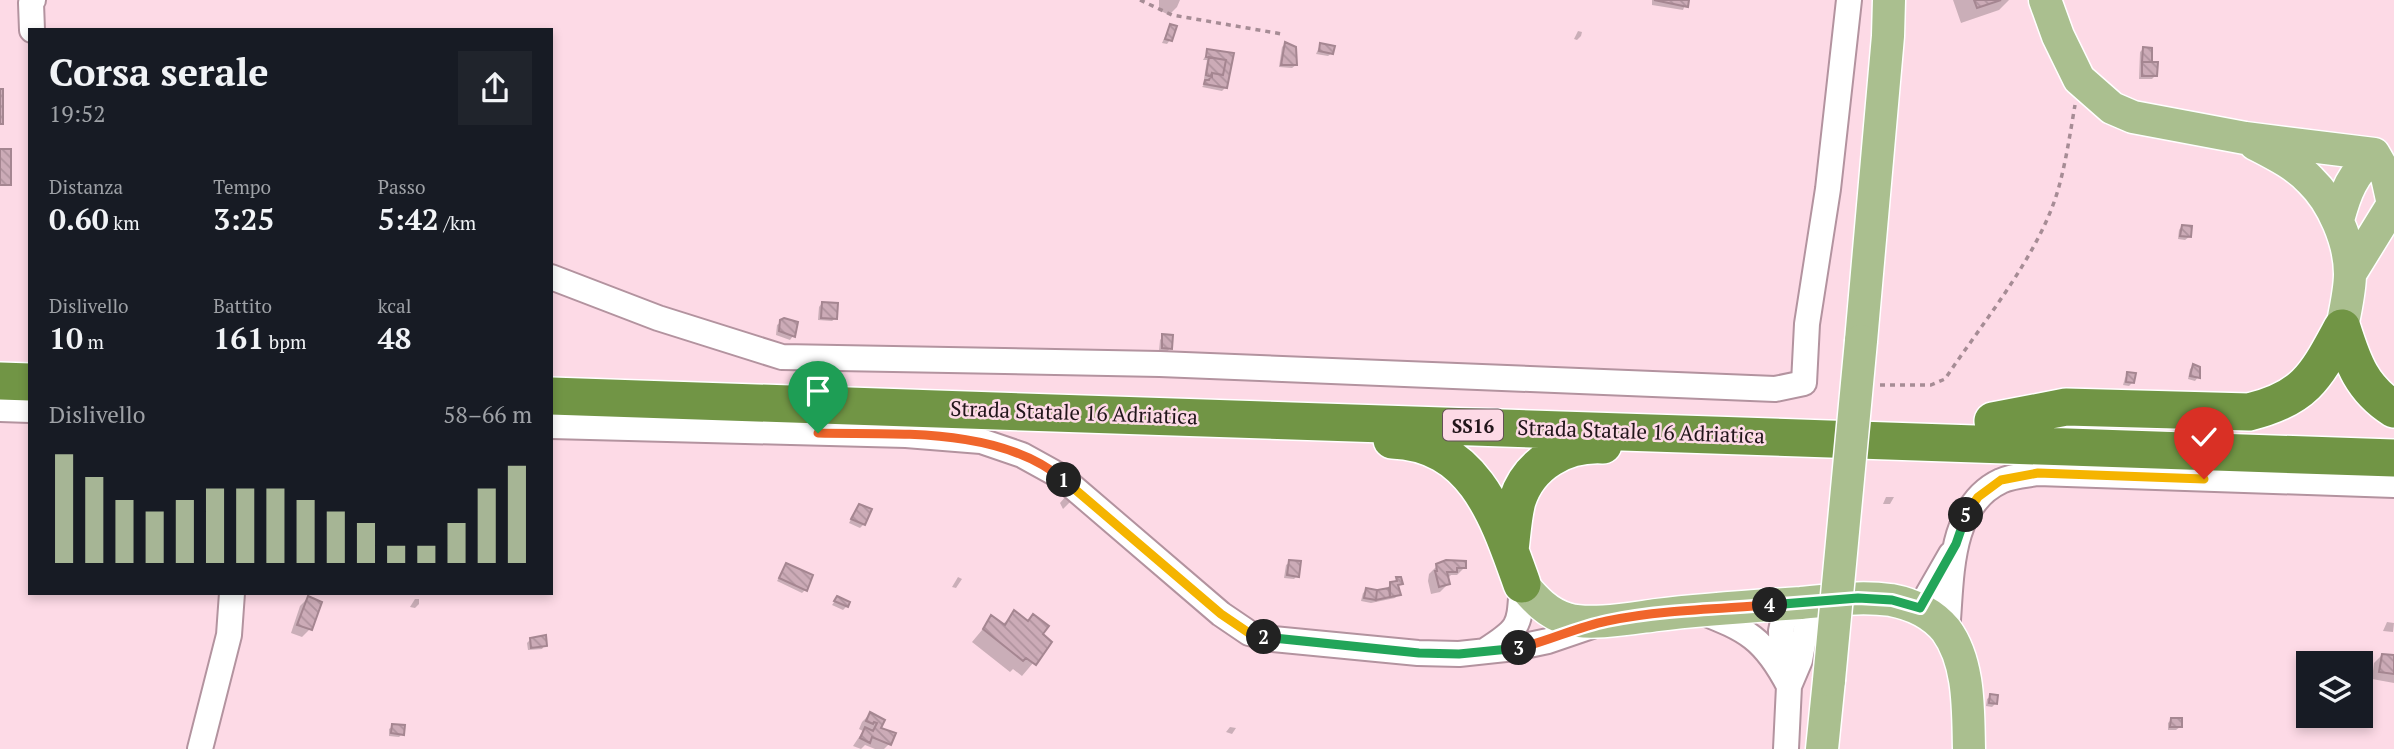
<!DOCTYPE html>
<html lang="it">
<meta charset="utf-8">
<style>
:root{--surface:#171b24;--page:#20242c;--text:#f1f3f6;--muted:#9ea1a6;--accent:#a6b595}
body{margin:0;font-family:"PT Serif",serif;background:var(--page);color:var(--text);height:100vh;display:flex;flex-direction:column;font-size:26px;white-space:nowrap}
*{box-sizing:border-box;margin:0}
p{font-size:23px;color:var(--muted)}
.icon{flex:none;width:38px;height:38px;fill:none;stroke:currentColor;stroke-width:2;stroke-linecap:round;stroke-linejoin:round}
.map{position:relative;flex:1;overflow:hidden}
.panel{position:absolute;left:28px;top:28px;width:525px;height:567px;display:flex;flex-direction:column;background:var(--surface);border-radius:0px;box-shadow:0 4px 10px #0003}
.panel>*{flex:none}
.controls{position:absolute;left:2296px;top:651px;display:grid;gap:14px}
.controls a{display:grid;place-items:center;width:77px;height:77px;border-radius:0px;background:var(--surface);box-shadow:0 4px 10px #0003;font-size:35px}
.pin{position:absolute;display:grid;place-items:center;width:60px;height:60px;color:#fff;margin:-72px -30px;border-radius:50% 50% 50% 0;rotate:-45deg;box-shadow:0 0 7px #0007}
.pin .icon{rotate:45deg}
.km{position:absolute;width:35px;height:35px;margin:-18px;border-radius:50%;background:#222;color:#fff;font-size:19px;line-height:35px;text-align:center}
.round{display:grid;place-items:center;flex:none;width:74px;height:74px;border-radius:0px;background:var(--page)}
.headline{display:flex;align-items:center;justify-content:space-between;height:119px;padding:0 21px}
h1{font-size:38px;font-weight:700;line-height:52px}
.figures{display:grid;grid-template-columns:repeat(3,1fr);gap:10px;height:119px;padding:7px 21px}
.figures div{display:grid;align-content:center}
.figures b{font-size:30px;font-weight:700}
.figures small{font-size:19px;font-weight:400}
.figures p{font-size:19px}
.chart{height:196px;padding:14px 21px}
.chart p{display:flex;justify-content:space-between}
.chart svg{width:100%;height:126px;margin-top:7px;stroke:var(--accent);stroke-width:6}
.map>svg:first-child{display:block}
.shadow{fill:#0003}
.building{fill:url(#building-back-hatch);stroke:#a58691;stroke-width:2}
.lines{fill:none;stroke-linecap:round;stroke-linejoin:round}
.minor-casing{stroke:#b3939f;stroke-width:28}
.major-casing{stroke:#fff;stroke-width:35}
.highway-casing{stroke:#fff;stroke-width:40}
.path{stroke:#a68c95;stroke-width:3.5;stroke-dasharray:5 5;stroke-linecap:butt}
.minor{stroke:#fff;stroke-width:24}
.major{stroke:#aabf8f;stroke-width:32}
.highway{stroke:#719545;stroke-width:37}
.major-bridge-casing{stroke:#fff;stroke-width:35;stroke-linecap:butt}
.major-bridge{stroke:#aabf8f;stroke-width:32}
.split-1-casing{stroke:#fff;stroke-width:14}
.split-2-casing{stroke:#fff;stroke-width:14}
.split-3-casing{stroke:#fff;stroke-width:14}
.split-4-casing{stroke:#fff;stroke-width:14}
.split-5-casing{stroke:#fff;stroke-width:14}
.split-6-casing{stroke:#fff;stroke-width:14}
.split-1{stroke:#f0652b;stroke-width:9}
.split-2{stroke:#f5b400;stroke-width:9}
.split-3{stroke:#22a559;stroke-width:9}
.split-4{stroke:#f0652b;stroke-width:9}
.split-5{stroke:#22a559;stroke-width:9}
.split-6{stroke:#f5b400;stroke-width:9}
.labels{text-anchor:middle;dominant-baseline:central;stroke-width:5;stroke-linejoin:round;paint-order:stroke}
.shield{fill:#fddae6;stroke:#635057;stroke-width:2}
.shield-label{font-size:19px;font-weight:bold;fill:#21151a}
.street-label{font-size:21px;fill:#21151a;stroke:#fddae6}
</style>
<div class="map">
<svg width="2394" height="749" viewBox="0 0 2394 749">
<defs>
<pattern id="building-back-hatch" width="6" height="6" patternUnits="userSpaceOnUse" patternTransform="scale(1.75)"><rect width="6" height="6" fill="#ccabb7"/><path d="M-1 5l2 2M0 0l6 6M5-1l2 2" fill="none" stroke="#af929d"/></pattern>
</defs>
<rect width="100%" height="100%" fill="#fddae6"/>
<path class="shadow" d="M1159,0H1180L1177,7L1169,15L1159,10Z
M1652,0H1687L1683,10L1652,5Z
M1953,0H2009L1999,10L1961,23Z
M1170,26V40L1167,44L1162,43Z
M1578,31L1582,32L1581,36L1577,40L1574,39Z
M1286,43L1295,48L1296,65L1292,68L1279,67L1282,47Z
M1320,45L1332,53L1328,56L1316,54Z
M2143,49L2156,75L2152,79H2139L2140,52Z
M1208,51L1226,87L1222,91L1202,87L1208,80L1204,79L1207,60H1203Z
M2182,226L2189,237L2185,240L2178,239L2179,230Z
M822,303L836,318L832,321L818,320L819,307Z
M781,322L793,336L790,340L776,335L777,325Z
M1163,336L1170,348L1167,352L1159,351L1160,340Z
M2193,366L2198,377L2195,381L2188,379L2190,369Z
M2128,374L2133,382L2129,386L2123,385L2125,378Z
M1066,496L1072,500L1063,509L1060,503Z
M1886,497H1894L1890,504H1883Z
M856,509L864,524L860,528L849,523Z
M1290,562L1297,576L1294,579L1284,578L1286,565Z
M786,565L805,590L802,593L777,581Z
M1437,566L1465,567L1457,575H1451L1447,579L1448,584L1440,592L1431,594L1428,581L1429,574Z
M958,577L962,579L956,588L952,587Z
M1397,579L1401,584L1397,587L1399,594L1395,598L1371,603L1361,601L1363,593L1366,590L1377,592L1388,590V587Z
M308,598L310,629L302,637L291,633L300,606Z
M837,598L847,606L843,610L832,605Z
M415,599H419V604L415,608L410,607Z
M1015,613L1050,643L1022,676L1013,669L1010,672L972,642L992,618L1002,625Z
M2387,622L2394,623L2393,632L2383,631Z
M531,639L545,645L542,649L528,650L527,643Z
M2382,655L2394,657V683L2372,679L2374,663Z
M1991,696L1995,704L1992,707L1986,706L1987,699Z
M870,714L882,721L879,729L889,744L884,749H875L865,745L861,749L853,746L863,731L859,729L862,722Z
M2172,719L2180,727L2176,730H2168V723Z
M393,726L402,734L399,737L389,736V729Z
M1230,727L1236,728L1232,734L1226,732Z"/>
<path class="building" d="M1654,0H1689L1688,7Z
M1974,0H2001L1977,8Z
M1170,24L1177,26L1172,41L1165,39Z
M1285,42L1296,47L1297,65H1281Z
M1320,43L1335,46L1333,54L1319,51Z
M2143,47L2152,48V62H2142Z
M1207,49L1234,53L1227,88L1204,84L1205,80H1209L1212,73L1223,75L1226,60L1206,57Z
M1209,57L1226,60L1223,75L1212,73V77L1206,75Z
M2142,62H2158L2157,76H2142Z
M0,89H3V124H0Z
M0,149H11V185H0Z
M2182,225L2192,226L2191,237L2180,236Z
M822,302L838,303L837,319L821,318Z
M784,318L798,322L795,337L779,331L780,320Z
M1162,334L1173,335L1172,349L1162,348Z
M2193,364L2200,367V378L2190,376Z
M2127,372L2136,373L2134,383L2126,382Z
M859,504L872,509L865,525L851,519Z
M1289,560L1301,561L1299,577L1287,575Z
M1446,560L1466,561V568H1457V572H1447L1450,584L1439,587L1435,571H1437L1436,564Z
M786,563L813,575L807,591L779,578Z
M1396,577H1401L1403,584L1398,585L1401,595L1390,597V582L1397,581Z
M1366,588L1377,590L1376,600L1364,598Z
M1389,588L1390,597L1376,600L1377,590Z
M308,596L322,602L312,630L297,625Z
M837,596L850,602L848,607L834,601Z
M1014,610L1028,621L1033,614L1049,626L1043,634L1052,642L1036,665L1026,658L1023,661L983,629L991,615L1005,625Z
M546,635L547,646L531,648L530,638Z
M2382,654L2394,655V674L2379,672Z
M1990,694L1998,695L1997,704L1989,703Z
M870,712L885,720L881,728L896,733L891,745L872,737L870,743L860,738L865,727L873,731L877,723L874,722L873,724L866,721Z
M2171,718H2182V727H2170Z
M392,724L405,725L404,735L391,733Z"/>
<g class="lines">
<defs>
<path id="minor" d="M32,30L31,3L33,0
M551,277L658,318L782,357L1160,364L1775,389L1804,383L1807,324L1828,189L1849,0
M0,409L30,410
M551,426L906,435L981,441L1022,455L1060,476L1221,614L1249,633L1273,639L1418,653L1459,654L1515,648L1548,641L1595,625
M1920,608L1951,554
M1699,611C1747,630 1764,638 1789,686
M1947,632C1952,582 1947,506 2001,481C2011,476 2026,475 2038,473L2394,485
M1486,650C1522,627 1519,625 1522,584
M1782,671L1781,631L1784,616L1807,604
M200,749L229,635L232,593
M1786,749L1789,686L1800,660L1811,602"/>
<path id="major" d="M2045,0L2058,36L2079,79L2112,108L2133,117L2245,138L2374,154
M2255,144C2274,154 2295,164 2310,180C2333,202 2350,242 2350,274C2350,291 2345,311 2342,328
M2338,220C2346,190 2352,176 2374,154
M2350,274L2393,204L2387,177L2374,154
M1861,341L1888,36L1889,0
M1522,584C1535,599 1547,613 1567,619C1590,626 1633,618 1657,615C1705,609 1753,606 1801,603C1830,600 1861,596 1891,600C1912,604 1932,613 1946,630C1970,663 1968,710 1969,749
M1822,749L1829,680"/>
<path id="highway" d="M2342,328C2353,363 2362,389 2394,409
M0,381L30,382
M551,396L2394,458
M1993,421L2066,407L2249,412C2306,398 2316,376 2342,328
M1392,440C1475,443 1498,517 1522,584
M1510,550C1512,534 1513,516 1517,501C1529,463 1565,443 1603,445"/>
</defs>
<use href="#minor" class="minor-casing"/>
<use href="#major" class="major-casing"/>
<use href="#highway" class="highway-casing"/>
<path class="path" d="M1140,0L1172,15L1282,34
M1880,385H1931L1945,379C1983,322 2039,255 2058,190C2066,162 2070,134 2075,105"/>
<use href="#minor" class="minor"/>
<use href="#major" class="major"/>
<use href="#highway" class="highway"/>
<defs>
<path id="major-bridge" d="M1829,680L1861,341"/>
</defs>
<use href="#major-bridge" class="major-bridge-casing"/>
<use href="#major-bridge" class="major-bridge"/>
</g>
<g class="lines">
<defs>
<path id="split-1" d="M818,433C896,435 1000,426 1064,480"/>
<path id="split-2" d="M1064,480L1221,614L1249,633L1264,637"/>
<path id="split-3" d="M1264,637L1419,653L1459,654L1519,648"/>
<path id="split-4" d="M1519,648C1549,641 1577,627 1607,621C1660,610 1716,609 1770,605"/>
<path id="split-5" d="M1770,605L1858,598L1892,600L1920,608L1956,544L1966,515"/>
<path id="split-6" d="M1966,515L1978,497L2001,480L2038,473L2204,479"/>
</defs>
<use href="#split-1" class="split-1-casing"/>
<use href="#split-2" class="split-2-casing"/>
<use href="#split-3" class="split-3-casing"/>
<use href="#split-4" class="split-4-casing"/>
<use href="#split-5" class="split-5-casing"/>
<use href="#split-6" class="split-6-casing"/>
<use href="#split-1" class="split-1"/>
<use href="#split-2" class="split-2"/>
<use href="#split-3" class="split-3"/>
<use href="#split-4" class="split-4"/>
<use href="#split-5" class="split-5"/>
<use href="#split-6" class="split-6"/>
</g>
<g class="labels">
<rect class="shield" x="1443" y="409.5" width="60" height="31" rx="5"/>
<g class="shield-label">
<text x="1473" y="425">SS16</text>
</g>
<g class="street-label">
<text transform="translate(1074 412) rotate(2)">Strada Statale 16 Adriatica</text>
<text transform="translate(1641 431) rotate(2)">Strada Statale 16 Adriatica</text>
</g>
</g>
</svg>
<div class="controls">
<a><svg class="icon" aria-label="layers" viewBox="0 0 24 24"><path d="M12 4l9 5-9 5-9-5zM3 14l9 5 9-5"/></svg></a>
</div>
<div class="pin" style="left:818px;top:433px;background:#1e9e55"><svg class="icon" aria-label="arrive" viewBox="0 0 24 24"><path d="M6 21V4h12l-3 4 3 4H6"/></svg></div>
<div class="pin" style="left:2204px;top:479px;background:#d93025"><svg class="icon" aria-label="check" viewBox="0 0 24 24"><path d="M5 12l5 5 9-10"/></svg></div>
<b class="km" style="left:1064px;top:480px">1</b>
<b class="km" style="left:1264px;top:637px">2</b>
<b class="km" style="left:1519px;top:648px">3</b>
<b class="km" style="left:1770px;top:605px">4</b>
<b class="km" style="left:1966px;top:515px">5</b>
<section class="panel">
<div class="headline"><div><h1>Corsa serale</h1><p>19:52</p></div><a class="round"><svg class="icon" aria-label="share" viewBox="0 0 24 24"><path d="M12 15V3M7 8l5-5 5 5M5 13v7h14v-7"/></svg></a></div>
<div class="figures">
<div><p>Distanza</p><b>0.60<small> km</small></b></div>
<div><p>Tempo</p><b>3:25</b></div>
<div><p>Passo</p><b>5:42<small> /km</small></b></div>
</div>
<div class="figures">
<div><p>Dislivello</p><b>10<small> m</small></b></div>
<div><p>Battito</p><b>161<small> bpm</small></b></div>
<div><p>kcal</p><b>48</b></div>
</div>
<div class="chart"><p><span>Dislivello</span>58–66 m</p>
<svg viewBox="0 0 160 44" preserveAspectRatio="none"><path d="M5 44V6M15 44V14M25 44V22M35 44V26M45 44V22M55 44V18M65 44V18M75 44V18M85 44V22M95 44V26M105 44V30M115 44V38M125 44V38M135 44V30M145 44V18M155 44V10"/></svg>
</div>
</section>
</div>
